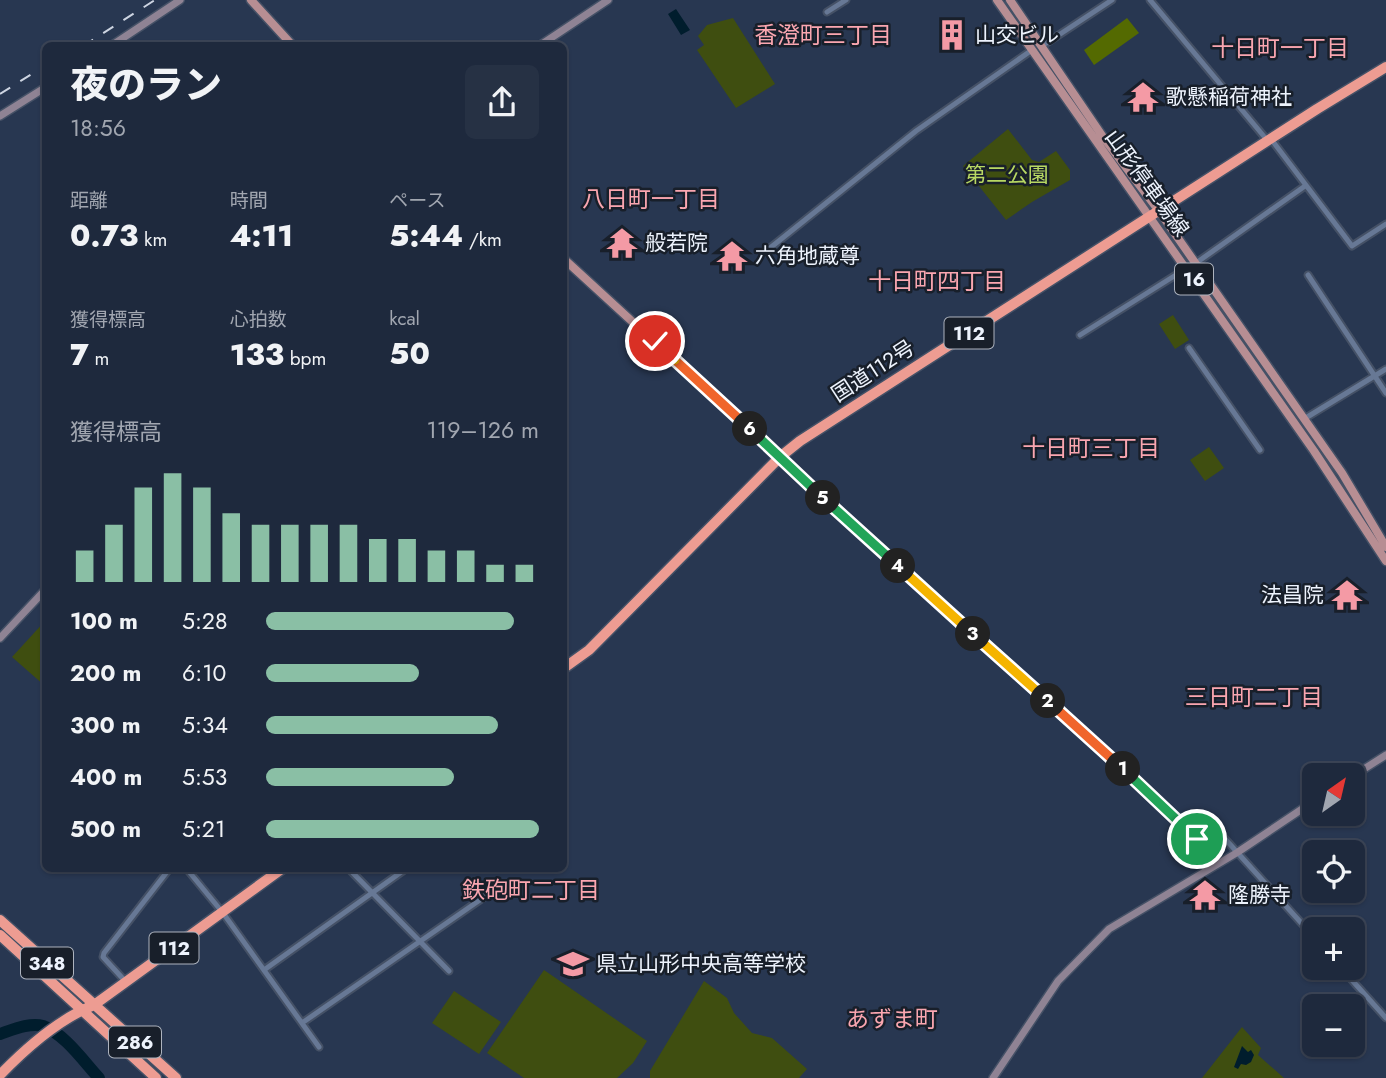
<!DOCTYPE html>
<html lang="ja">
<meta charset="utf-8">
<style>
:root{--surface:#1e293d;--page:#263144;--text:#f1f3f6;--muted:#a1a6b0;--line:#3c4557;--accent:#8abfa5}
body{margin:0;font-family:Jost,"Noto Sans JP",sans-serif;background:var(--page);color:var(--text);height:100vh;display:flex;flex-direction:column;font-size:26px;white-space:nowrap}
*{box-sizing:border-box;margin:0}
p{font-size:23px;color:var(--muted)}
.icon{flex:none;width:38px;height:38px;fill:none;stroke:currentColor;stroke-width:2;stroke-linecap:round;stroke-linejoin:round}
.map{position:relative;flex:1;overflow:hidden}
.panel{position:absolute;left:42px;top:42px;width:525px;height:830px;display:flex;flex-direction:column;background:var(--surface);border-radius:10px;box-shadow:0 2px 5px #0004,0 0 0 2px var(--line)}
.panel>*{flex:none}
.needle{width:46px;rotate:34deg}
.controls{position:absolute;left:1302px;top:763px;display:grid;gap:14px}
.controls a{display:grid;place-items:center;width:63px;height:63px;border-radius:10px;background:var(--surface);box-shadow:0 2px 5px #0004,0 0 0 2px var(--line);font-size:35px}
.pin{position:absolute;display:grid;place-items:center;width:60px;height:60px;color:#fff;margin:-30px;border:4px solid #fff;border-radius:50%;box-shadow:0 2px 7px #0007}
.km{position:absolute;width:35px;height:35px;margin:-18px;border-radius:50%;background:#222;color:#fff;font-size:19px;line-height:35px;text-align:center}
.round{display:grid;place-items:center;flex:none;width:74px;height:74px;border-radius:10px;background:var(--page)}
.summary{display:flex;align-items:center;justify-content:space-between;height:119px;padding:0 28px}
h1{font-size:38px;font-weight:800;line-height:52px}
.stats{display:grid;grid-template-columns:repeat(3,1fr);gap:10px;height:119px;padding:7px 28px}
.stats div{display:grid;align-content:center}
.stats b{font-size:30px;font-weight:800}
.stats small{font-size:19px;font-weight:400}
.stats p{font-size:19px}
.chart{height:196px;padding:14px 28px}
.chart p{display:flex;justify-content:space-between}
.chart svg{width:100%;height:126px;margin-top:7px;stroke:var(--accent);stroke-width:6}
ul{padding:0 28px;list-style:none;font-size:23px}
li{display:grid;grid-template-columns:112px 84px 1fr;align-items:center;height:52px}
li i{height:18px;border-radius:9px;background:var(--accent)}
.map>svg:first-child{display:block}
.green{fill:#3f4e10}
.forest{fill:#546a01}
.water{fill:#001d2d}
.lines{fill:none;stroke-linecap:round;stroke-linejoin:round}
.river{stroke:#001d2d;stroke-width:12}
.street-casing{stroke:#455166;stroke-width:9}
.secondary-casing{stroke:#455166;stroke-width:10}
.primary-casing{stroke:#455166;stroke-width:11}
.highway-casing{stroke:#455166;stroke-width:13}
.street{stroke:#677895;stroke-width:5}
.secondary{stroke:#8f8394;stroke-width:7}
.primary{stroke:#b78e93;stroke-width:8}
.highway{stroke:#ed9c92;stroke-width:10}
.rail{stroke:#cdd4e1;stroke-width:2;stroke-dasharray:12 12;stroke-linecap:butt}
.split-1-casing{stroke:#fff;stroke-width:14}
.split-2-casing{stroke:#fff;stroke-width:14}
.split-3-casing{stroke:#fff;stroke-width:14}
.split-4-casing{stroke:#fff;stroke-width:14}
.split-5-casing{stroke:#fff;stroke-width:14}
.split-6-casing{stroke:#fff;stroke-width:14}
.split-7-casing{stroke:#fff;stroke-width:14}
.split-8-casing{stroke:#fff;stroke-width:14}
.split-1{stroke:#22a559;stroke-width:9}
.split-2{stroke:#f0652b;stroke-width:9}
.split-3{stroke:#f5b400;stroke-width:9}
.split-4{stroke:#f5b400;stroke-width:9}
.split-5{stroke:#22a559;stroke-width:9}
.split-6{stroke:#22a559;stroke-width:9}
.split-7{stroke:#f0652b;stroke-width:9}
.split-8{stroke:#f5b400;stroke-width:9}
.labels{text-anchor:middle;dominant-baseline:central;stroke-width:5;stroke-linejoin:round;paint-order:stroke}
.shield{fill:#181f2a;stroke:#adb3be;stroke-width:2}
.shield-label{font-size:19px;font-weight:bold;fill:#edf3fd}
.poi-label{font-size:21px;fill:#edf3fd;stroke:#181f2a;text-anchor:start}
.park-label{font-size:21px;fill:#b8d863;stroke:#181f2a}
.street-label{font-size:21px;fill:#edf3fd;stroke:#181f2a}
.neighbourhood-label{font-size:23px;fill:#faa6b0;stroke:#181f2a}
</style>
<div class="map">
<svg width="1386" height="1078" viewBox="0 0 1386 1078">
<rect width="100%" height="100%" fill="#283751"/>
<path class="green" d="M733,18L775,84L736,108L697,50L704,45L698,36L707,25Z
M1008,129L1032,160L1039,162L1056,151L1070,170V180L1032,202L1006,220L963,166Z
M1173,315L1189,340L1175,349L1159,324Z
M1209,447L1224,468L1205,481L1190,460Z
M45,621V686L12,657Z
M544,970L647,1041L633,1063L617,1078H524L487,1053Z
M704,981L727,998L734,1013L752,1033L772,1038L807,1069L799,1078H650V1071Z
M454,991L501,1022L479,1054L432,1023Z
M1242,1027L1261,1048L1258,1055L1284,1078H1202Z"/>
<path class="forest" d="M1127,18L1139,33L1094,65L1084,50Z"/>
<path class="water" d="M676,9L690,30L681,35L668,14Z
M1242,1046L1248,1052L1251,1050L1254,1055L1251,1062L1246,1065L1241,1064L1238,1069L1234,1067Z"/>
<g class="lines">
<path class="river" d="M0,1034C12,1030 30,1022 43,1026C65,1034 84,1062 99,1078"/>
<defs>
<path id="street" d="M1150,0L1267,140
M827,12L846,0
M1042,46L1112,0
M1271,139L1352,246L1386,224
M770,248L916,131L1032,50
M1196,263L1305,186
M1308,275L1386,393
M1080,335L1187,268
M1189,348L1260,450
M1304,419L1386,369
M780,457C916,587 1059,710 1197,839L1217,830L1314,937
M186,868L223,913L319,1047
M348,868L449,971
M1341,968L1386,1018
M264,970L407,868
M126,982L103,957L104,953L170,868
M302,1023L490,893"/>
<path id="secondary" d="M111,46L180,0
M539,46L608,0
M0,116L46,87
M0,638L46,589
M1353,776L1386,755
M993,1078L1058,981L1109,929L1238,852L1314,801"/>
<path id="primary" d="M251,0L293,46
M997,0L1314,451L1386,561
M1010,0L1103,137L1159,211L1342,473L1386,547
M564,259L780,457"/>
<path id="highway" d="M564,668L589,650L780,457L800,441L1317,109L1386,67
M0,920L176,1078
M0,935L156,1078
M0,1075C26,1048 59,1019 94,1005L283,868"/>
</defs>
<use href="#street" class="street-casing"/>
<use href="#secondary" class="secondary-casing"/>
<use href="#primary" class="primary-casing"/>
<use href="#highway" class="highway-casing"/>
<use href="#street" class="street"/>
<use href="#secondary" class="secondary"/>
<use href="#primary" class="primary"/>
<use href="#highway" class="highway"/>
<path class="rail" d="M83,46L155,0
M0,94L46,65"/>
</g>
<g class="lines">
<defs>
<path id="split-1" d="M1123,769L1197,839"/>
<path id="split-2" d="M1048,701L1123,769"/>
<path id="split-3" d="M973,634L1048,701"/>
<path id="split-4" d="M898,566L973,634"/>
<path id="split-5" d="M823,498L898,566"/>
<path id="split-6" d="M750,429L823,498"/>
<path id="split-7" d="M675,360L750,429"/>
<path id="split-8" d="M655,341L675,360"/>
</defs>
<use href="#split-1" class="split-1-casing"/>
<use href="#split-2" class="split-2-casing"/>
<use href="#split-3" class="split-3-casing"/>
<use href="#split-4" class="split-4-casing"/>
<use href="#split-5" class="split-5-casing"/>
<use href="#split-6" class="split-6-casing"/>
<use href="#split-7" class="split-7-casing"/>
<use href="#split-8" class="split-8-casing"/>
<use href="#split-1" class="split-1"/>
<use href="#split-2" class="split-2"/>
<use href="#split-3" class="split-3"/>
<use href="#split-4" class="split-4"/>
<use href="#split-5" class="split-5"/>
<use href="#split-6" class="split-6"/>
<use href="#split-7" class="split-7"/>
<use href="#split-8" class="split-8"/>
</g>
<defs>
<symbol id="building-bare" viewBox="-9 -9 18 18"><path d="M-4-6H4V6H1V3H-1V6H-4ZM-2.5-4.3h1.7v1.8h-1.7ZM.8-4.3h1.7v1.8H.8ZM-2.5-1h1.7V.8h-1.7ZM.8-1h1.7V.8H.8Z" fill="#f49aa5" stroke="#181f2a" stroke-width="2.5" paint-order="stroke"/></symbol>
<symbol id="temple-bare" viewBox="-9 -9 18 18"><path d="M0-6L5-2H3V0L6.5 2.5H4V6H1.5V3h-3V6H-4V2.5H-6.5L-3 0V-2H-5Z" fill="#f49aa5" stroke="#181f2a" stroke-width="2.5" paint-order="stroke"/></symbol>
<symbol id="school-bare" viewBox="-9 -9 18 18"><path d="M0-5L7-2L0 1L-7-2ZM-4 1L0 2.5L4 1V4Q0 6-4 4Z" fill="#f49aa5" stroke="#181f2a" stroke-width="2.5" paint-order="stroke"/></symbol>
</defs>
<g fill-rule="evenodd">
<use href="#building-bare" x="930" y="13" width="44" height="44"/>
<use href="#temple-bare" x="1121" y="75" width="44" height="44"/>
<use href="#temple-bare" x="600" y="221" width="44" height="44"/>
<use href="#temple-bare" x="710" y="234" width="44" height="44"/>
<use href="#temple-bare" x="1325" y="573" width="44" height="44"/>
<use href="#temple-bare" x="1183" y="873" width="44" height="44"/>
<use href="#school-bare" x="551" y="942" width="44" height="44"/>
</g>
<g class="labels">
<g class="shield">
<rect x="1175" y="263.5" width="38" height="31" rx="5"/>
<rect x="944.5" y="317.5" width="49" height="31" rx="5"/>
<rect x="149.5" y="932.5" width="49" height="31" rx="5"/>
<rect x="21" y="947.5" width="52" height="31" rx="5"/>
<rect x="109" y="1026.5" width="52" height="31" rx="5"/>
</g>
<g class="shield-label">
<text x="1194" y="279">16</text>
<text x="969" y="333">112</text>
<text x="174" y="948">112</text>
<text x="47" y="963">348</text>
<text x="135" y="1042">286</text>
</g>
<g class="poi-label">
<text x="975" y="35">山交ビル</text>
<text x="1166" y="97">歌懸稲荷神社</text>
<text x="645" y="243">般若院</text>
<text x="755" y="256">六角地蔵尊</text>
<text x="1324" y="595" text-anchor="end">法昌院</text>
<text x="1228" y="895">隆勝寺</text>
<text x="596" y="964">県立山形中央高等学校</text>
</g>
<g class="park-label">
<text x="1007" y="175">第二公園</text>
</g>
<g class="street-label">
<text transform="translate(1147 183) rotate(54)">山形停車場線</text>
<text transform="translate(873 371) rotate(-33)">国道112号</text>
</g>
<g class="neighbourhood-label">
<text x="823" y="35">香澄町三丁目</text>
<text x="1280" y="48">十日町一丁目</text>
<text x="651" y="199">八日町一丁目</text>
<text x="937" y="281">十日町四丁目</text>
<text x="1091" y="448">十日町三丁目</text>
<text x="1254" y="697">三日町二丁目</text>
<text x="531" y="890">鉄砲町二丁目</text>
<text x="892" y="1019">あずま町</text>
</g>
</g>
</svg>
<div class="controls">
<a><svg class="needle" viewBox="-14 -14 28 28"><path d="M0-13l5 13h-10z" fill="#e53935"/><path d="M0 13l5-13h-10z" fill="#a1a6b0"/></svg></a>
<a><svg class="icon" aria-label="locate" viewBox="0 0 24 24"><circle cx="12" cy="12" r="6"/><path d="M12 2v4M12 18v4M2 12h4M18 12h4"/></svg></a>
<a>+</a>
<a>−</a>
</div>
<div class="pin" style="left:1197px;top:839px;background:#1e9e55"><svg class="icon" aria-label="arrive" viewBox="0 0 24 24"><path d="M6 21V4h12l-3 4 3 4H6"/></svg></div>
<div class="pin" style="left:655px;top:341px;background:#d93025"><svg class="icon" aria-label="check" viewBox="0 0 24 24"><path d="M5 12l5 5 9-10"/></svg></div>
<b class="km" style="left:1123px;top:769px">1</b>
<b class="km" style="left:1048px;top:701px">2</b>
<b class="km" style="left:973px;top:634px">3</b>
<b class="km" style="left:898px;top:566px">4</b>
<b class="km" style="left:823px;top:498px">5</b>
<b class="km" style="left:750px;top:429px">6</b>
<section class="panel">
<div class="summary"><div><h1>夜のラン</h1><p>18:56</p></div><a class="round"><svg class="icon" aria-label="share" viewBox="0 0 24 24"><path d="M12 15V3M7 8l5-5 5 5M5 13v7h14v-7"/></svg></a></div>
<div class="stats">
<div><p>距離</p><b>0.73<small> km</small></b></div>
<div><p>時間</p><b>4:11</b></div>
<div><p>ペース</p><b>5:44<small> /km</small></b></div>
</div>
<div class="stats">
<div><p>獲得標高</p><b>7<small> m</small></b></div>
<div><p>心拍数</p><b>133<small> bpm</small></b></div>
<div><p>kcal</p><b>50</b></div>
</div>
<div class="chart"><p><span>獲得標高</span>119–126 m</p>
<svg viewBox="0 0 160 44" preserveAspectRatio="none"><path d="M5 44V33M15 44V24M25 44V11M35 44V6M45 44V11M55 44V20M65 44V24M75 44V24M85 44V24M95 44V24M105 44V29M115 44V29M125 44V33M135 44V33M145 44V38M155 44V38"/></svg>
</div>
<ul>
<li><b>100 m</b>5:28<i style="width:91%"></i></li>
<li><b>200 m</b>6:10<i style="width:56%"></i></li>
<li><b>300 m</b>5:34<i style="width:85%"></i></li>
<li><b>400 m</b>5:53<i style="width:69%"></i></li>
<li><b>500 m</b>5:21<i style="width:100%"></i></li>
</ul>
</section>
</div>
